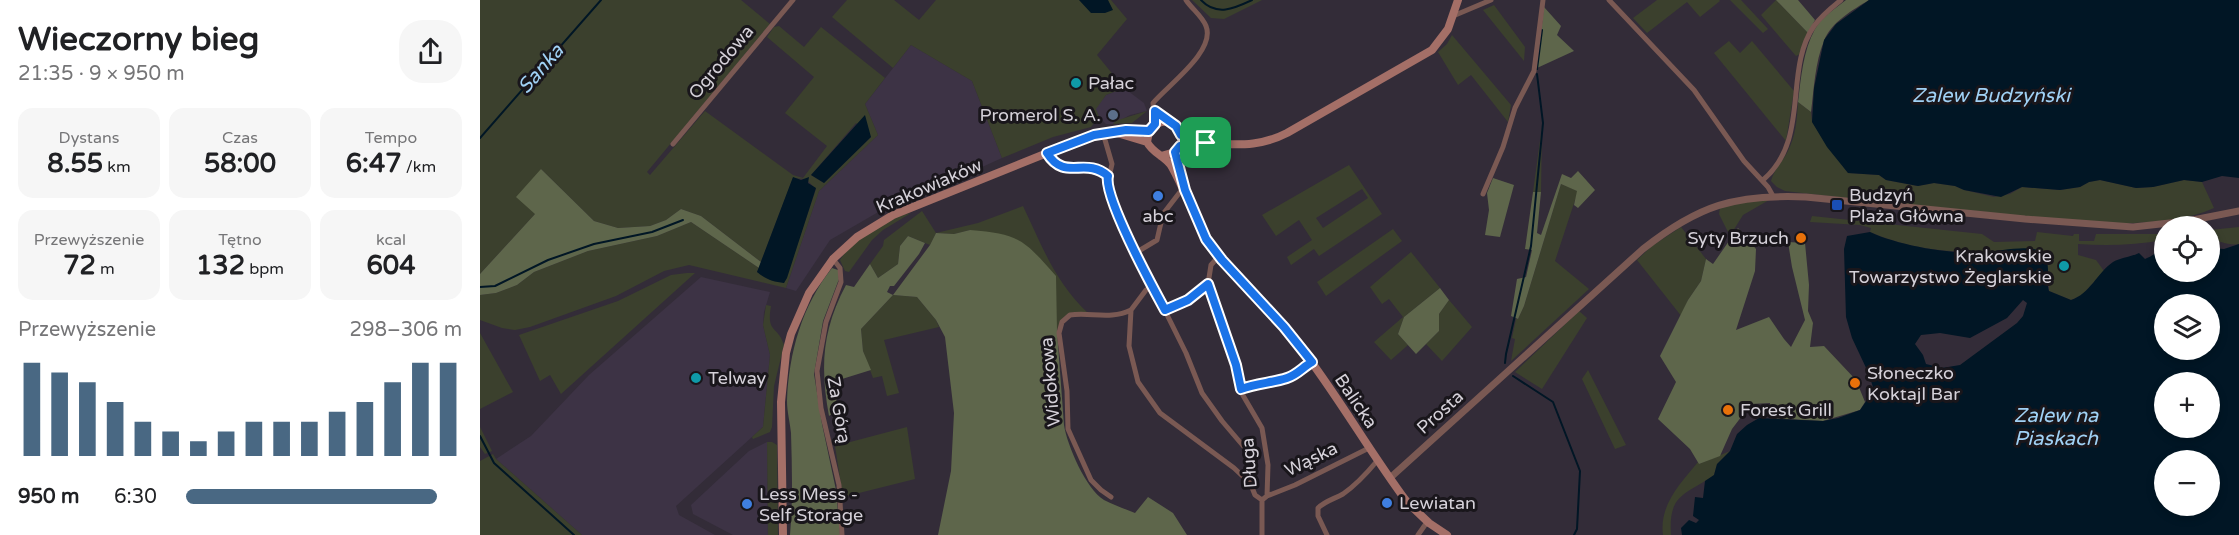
<!DOCTYPE html>
<html lang="pl">
<meta charset="utf-8">
<style>
:root{--surface:#fff;--page:#f6f6f6;--text:#202124;--muted:#757577;--accent:#496883}
body{margin:0;font-family:"Varela Round",sans-serif;background:var(--page);color:var(--text);height:100vh;display:flex;flex-direction:column;font-size:22px;white-space:nowrap}
*{box-sizing:border-box;margin:0}
p{font-size:20px;color:var(--muted)}
.icon{flex:none;width:33px;height:33px;fill:none;stroke:currentColor;stroke-width:2;stroke-linecap:round;stroke-linejoin:round}
.map{position:relative;flex:1;overflow:hidden}
.details{display:flex;flex-direction:column;background:var(--surface);width:480px}
.details>*{flex:none}
.controls{position:absolute;left:1674px;top:216px;display:grid;gap:12px}
.controls a{display:grid;place-items:center;width:66px;height:66px;border-radius:50%;background:var(--surface);box-shadow:0 3px 9px #0003;font-size:30px}
.pin{position:absolute;display:grid;place-items:center;width:51px;height:51px;color:#fff;margin:-26px;border-radius:12px;box-shadow:0 3px 9px #0006}
.round{display:grid;place-items:center;flex:none;width:63px;height:63px;border-radius:24px;background:var(--page)}
.head{display:flex;align-items:center;justify-content:space-between;height:102px;padding:0 18px}
h1{font-size:33px;font-weight:700;line-height:45px}
.figures{display:grid;grid-template-columns:repeat(3,1fr);gap:9px;height:102px;padding:6px 18px}
.figures div{display:grid;align-content:center;border-radius:15px;background:var(--page);text-align:center}
.figures b{font-size:26px;font-weight:700}
.figures small{font-size:16px;font-weight:400}
.figures p{font-size:16px}
.chart{height:168px;padding:12px 18px}
.chart p{display:flex;justify-content:space-between}
.chart svg{width:100%;height:108px;margin-top:6px;stroke:var(--accent);stroke-width:6}
ul{padding:0 18px;list-style:none;font-size:20px}
li{display:grid;grid-template-columns:96px 72px 1fr;align-items:center;height:45px}
li i{height:15px;border-radius:8px;background:var(--accent)}
main{display:flex;flex:1;min-height:0}
.map>svg:first-child{display:block}
.built{fill:#3d3345}
.green{fill:#3b402d;fill-rule:evenodd}
.forest{fill:#5e664b}
.water{fill:#011625;fill-rule:evenodd}
.lines{fill:none;stroke-linecap:round;stroke-linejoin:round}
.stream{stroke:#011625;stroke-width:2}
.minor{stroke:#7a5953;stroke-width:5}
.tertiary{stroke:#7a5953;stroke-width:7}
.secondary{stroke:#a46f67;stroke-width:8}
.route-casing{stroke:#fff;stroke-width:12}
.route{stroke:#1a73e8;stroke-width:8}
.culture-dot{fill:#0f9aa8;stroke:#19161b;stroke-width:2}
.service-dot{fill:#5c6f8a;stroke:#19161b;stroke-width:2}
.shop-dot{fill:#3f7fe0;stroke:#19161b;stroke-width:2}
.transit-dot{fill:#1a4fb4;stroke:#19161b;stroke-width:2}
.food-dot{fill:#e8710a;stroke:#19161b;stroke-width:2}
.labels{text-anchor:middle;dominant-baseline:central;stroke-width:6;stroke-linejoin:round;paint-order:stroke}
.street-label{font-size:18px;fill:#d5d1d9;stroke:#19161b}
.poi-label{font-size:18px;fill:#d5d1d9;stroke:#19161b;text-anchor:start}
.water-label{font-size:20px;font-style:italic;fill:#a0d1f5;stroke:#19161b}
</style>
<main>
<section class="details">
<div class="head"><div><h1>Wieczorny bieg</h1><p>21:35 · 9 × 950 m</p></div><a class="round"><svg class="icon" aria-label="share" viewBox="0 0 24 24"><path d="M12 15V3M7 8l5-5 5 5M5 13v7h14v-7"/></svg></a></div>
<div class="figures">
<div><p>Dystans</p><b>8.55<small> km</small></b></div>
<div><p>Czas</p><b>58:00</b></div>
<div><p>Tempo</p><b>6:47<small> /km</small></b></div>
</div>
<div class="figures">
<div><p>Przewyższenie</p><b>72<small> m</small></b></div>
<div><p>Tętno</p><b>132<small> bpm</small></b></div>
<div><p>kcal</p><b>604</b></div>
</div>
<div class="chart"><p><span>Przewyższenie</span>298–306 m</p>
<svg viewBox="0 0 160 44" preserveAspectRatio="none"><path d="M5 44V6M15 44V10M25 44V14M35 44V22M45 44V30M55 44V34M65 44V38M75 44V34M85 44V30M95 44V30M105 44V30M115 44V26M125 44V22M135 44V14M145 44V6M155 44V6"/></svg>
</div>
<ul>
<li><b>950 m</b>6:30<i style="width:91%"></i></li>
</ul>
</section>
<div class="map">
<svg width="1759" height="535" viewBox="0 0 1759 535">
<rect width="100%" height="100%" fill="#332c38"/>
<path class="built" d="M431,45L492,81L522,158L429,200L426,196L350,240L316,291L306,288L339,191L398,135L385,104Z
M644,88L664,103L667,111L650,115L633,124H626L619,117L615,109L626,95Z
M221,277L290,292L284,312L283,325L290,355L283,427L196,506L199,515L235,535H102L16,459L51,436L109,375Z
M287,442L288,535H253L213,514L211,505L269,451Z"/>
<path class="green" d="M0,0H261L290,24L167,172L170,175L225,111L313,175L323,178L347,146L305,113L334,77L287,37L294,27L299,26L324,47L341,27L405,78L385,104L398,135L339,191L306,288L209,265L184,271L136,296L50,327L35,330L22,328L0,320V295L16,293L37,285L54,272L108,251L177,236L211,222L279,268L277,272L304,283L336,189L326,179L313,178L281,262L221,216L201,209L186,220L170,226L138,228L114,221L61,169L55,214L0,274ZM376,123L391,137L344,183L331,175Z
M367,0H414L439,20L456,0H631L647,19L617,55L644,88L626,95L616,109L619,117L611,127L573,137L522,158L492,81L431,45L413,68L352,17Z
M712,0H782L744,19L731,18Z
M1177,0H1239L1240,1L1220,17L1207,2L1167,33L1153,18Z
M1250,0H1261L1288,29L1283,33Z
M1296,0L1328,33L1320,54L1316,56L1281,15Z
M1014,5L1045,47L1044,61L1003,10Z
M972,35L1031,105L1028,122L991,75L978,85L958,52L967,44Z
M1249,41L1260,53L1272,41L1314,91L1306,141L1234,53Z
M1318,102L1331,112L1332,122L1368,173L1399,175L1406,180L1437,186L1454,183L1475,186L1484,190L1514,197L1530,194L1542,187L1580,190L1600,187L1609,182L1620,180L1656,188L1673,187L1704,180L1722,182L1734,208C1674,235 1571,219 1505,212C1438,206 1372,199 1305,191L1297,187L1291,181C1294,169 1303,161 1308,151C1316,135 1317,119 1318,102Z
M667,111L652,123L633,124L635,121Z
M1062,126L1061,192H1053Z
M869,165L902,214L839,256L834,249L811,265L807,257L832,240L819,220L796,236L782,215ZM882,189L888,198L843,228L836,218Z
M1081,184L1098,191L1075,261L1109,289L1031,361L1035,339L1032,338L1036,319H1038L1044,306Z
M1289,200L1263,215L1253,231L1248,232L1239,214L1240,207L1259,202Z
M543,206C562,246 575,282 608,313C591,310 582,314 577,331L490,230L474,234L456,233L450,245L428,236L420,246L418,264L398,278L390,264L403,246L404,240L442,211L456,233L498,223Z
M431,213L403,230L392,240L369,272L365,271L360,260C369,243 411,216 431,213Z
M1332,216L1502,234L1514,242L1555,241L1557,232L1593,236L1594,234H1599V241H1614L1616,234H1684V240C1655,245 1628,246 1598,244V255L1616,260L1624,271L1602,295L1591,300L1569,291V275L1536,249C1487,255 1436,252 1390,232L1391,228L1380,225L1330,222Z
M1201,227L1226,259L1221,281L1208,300L1202,317L1157,260L1172,246Z
M1759,227V244C1750,246 1739,241 1730,239V230Z
M913,229L922,241L846,296L837,282Z
M931,252L960,288L924,317L918,334L928,345L911,360L894,342L923,317L909,299L902,304L890,287Z
M207,273H215L81,394L70,375L60,381L39,335L138,301L191,275Z
M413,295L437,297L456,320L459,327L404,340L419,393L407,396L402,376L393,378L383,351L381,329Z
M969,300L992,327L962,361L946,344L959,331V314Z
M286,305L291,306C286,334 298,325 304,345L294,386L292,427L290,432L273,439L272,437L283,427L290,355L283,325Z
M1099,311L1107,318L1062,389L1035,372Z
M0,333L33,392L0,409Z
M1108,370L1146,445L1135,449L1102,379Z
M0,427L12,451L5,454L0,447Z
M427,427L435,479L363,497L355,446Z
M287,442H292L297,445L298,535H288Z
M1250,451L1237,464L1234,475C1206,495 1188,493 1191,535H1183C1179,505 1200,484 1218,462L1219,464Z
M13,454L16,459L102,535H0V461Z"/>
<path class="forest" d="M1296,0H1318L1335,20L1328,33Z
M1366,0H1389C1373,10 1351,22 1344,41C1335,62 1334,89 1331,112L1318,102C1321,78 1323,51 1335,29C1342,17 1356,8 1366,0Z
M1064,7L1081,26L1077,35L1094,51L1057,68Z
M61,169L114,221L138,228L170,226L186,220L201,209L221,216L281,262L279,268L211,222L177,236L108,251L54,272L37,285L16,293L0,295V274L55,214L36,197Z
M1098,171L1115,190L1098,208L1094,205L1097,191L1081,184L1044,306L1038,319L1031,316L1037,279L1046,277L1052,250L1045,249L1053,192H1061L1057,233L1061,235L1082,174L1091,178Z
M1013,178L1034,185L1020,237L1005,235L1009,210L1007,193Z
M1258,228L1276,249L1275,271L1256,330L1289,317L1304,339L1311,347L1325,320L1312,267L1308,242L1325,243L1329,285L1328,311L1333,323L1330,347L1344,346L1376,380L1385,402L1380,410L1343,421L1291,418L1290,403L1271,404L1252,429L1240,456L1219,464L1210,449L1178,419L1196,382L1180,356L1208,300L1221,281L1226,259L1233,264Z
M490,230C540,234 544,240 576,276L577,331L584,425C587,445 606,489 624,500C634,505 645,509 655,513L668,497L693,513L707,535H458L471,471L474,413L465,337L456,320L437,297L413,295L381,329L383,351L391,370L362,379L353,413L349,416C340,367 342,330 366,285L374,287L390,264L398,278L418,264L420,246L428,236L445,243L439,254L414,286H410L407,292L413,295L450,245L456,233L474,234Z
M352,268L358,270L359,279L343,321L334,374L342,424L356,490L360,535H310C313,502 312,467 311,433C310,422 307,412 307,401C309,352 322,306 352,268Z
M960,288L969,300L959,314V331L936,354L918,334L924,317Z"/>
<path class="water" d="M599,0H628L633,10L625,13H611Z
M1389,0H1759V178L1742,176L1722,182L1704,180L1673,187L1656,188L1620,180L1609,182L1600,187L1580,190L1542,187L1521,197L1484,190L1475,186L1454,183L1438,186L1406,180L1399,175L1368,173L1347,147L1332,122L1334,88L1344,40L1356,24Z
M385,115L391,137L344,183L331,175Z
M313,177L321,180L329,177L328,183L336,188L307,278L304,283C293,282 285,279 277,272Z
M1390,232C1420,246 1473,255 1506,252C1518,251 1552,244 1561,252C1573,262 1565,279 1569,291L1591,300C1610,294 1617,273 1633,262C1639,258 1651,257 1659,253L1665,259C1673,256 1677,251 1684,249V272H1730V248L1744,249L1759,244V535H1202L1201,528L1209,520L1216,523L1219,520L1213,516L1215,497L1223,498L1225,481L1234,475L1237,464L1250,451L1257,434L1267,425L1279,418L1343,421L1358,418L1380,410L1394,390L1388,372L1372,338L1366,317L1364,249L1367,236ZM1543,300L1547,303L1543,316L1537,323L1480,365L1462,368L1446,364L1443,355L1435,344L1441,335L1460,333L1490,338L1527,318ZM1684,304H1730V350H1684ZM1730,382V428H1684V382ZM1730,460V506H1684V460Z"/>
<g class="lines">
<path class="stream" d="M721,0C737,17 755,8 772,0
M1057,69L1062,30
M0,138L121,0
M0,287L15,286L68,260L114,244L172,232L203,220
M1025,363L1026,354L1051,246L1063,123L1057,74
M1033,376L1073,402L1100,471L1097,529L1094,535
M0,436L14,463L94,535"/>
<path class="minor" d="M1129,0L1214,90L1264,161L1288,187L1293,196
M973,16L1011,0
M674,111L687,122
M675,124L673,103C688,85 736,51 726,26C722,16 712,9 706,0
M623,133L632,164L627,186L641,222L706,353L722,393L742,421L765,448L771,485L775,495L782,500
M193,144L313,0
M567,153C585,182 605,156 628,176
M1283,180C1331,139 1303,71 1334,26C1342,15 1351,8 1361,0
M1003,194L1023,147L1035,108L1054,71L1063,0
M657,252L677,240L683,214L700,192L705,190
M739,256L731,265L728,284L756,365L761,392L782,428L788,465L787,496L782,500V535
M353,259L360,268L361,282L346,322L337,371L341,408L359,485L362,535
M672,286L666,290L651,310L649,346L658,382L680,413L754,468L771,484
M685,310L708,300L728,284
M761,389L774,383L808,378L832,362
M787,496L815,485L889,448
M631,497L621,490L611,480L588,429L587,391L579,333L582,322L590,315C610,312 631,320 651,310
M847,535L838,516V508C845,501 854,499 863,494C876,485 887,473 897,461
M938,535L945,525L949,523"/>
<path class="tertiary" d="M910,478L1163,249C1219,205 1255,194 1326,197L1545,219L1653,227L1708,221L1759,211"/>
<path class="secondary" d="M637,133L667,142
M701,135L726,143
M700,146C739,139 768,153 807,133L952,50L968,29L978,0
M695,152L704,185
M681,156L695,152L702,140L698,128C684,115 669,124 667,142C673,154 686,156 692,167C707,194 716,224 733,248C757,283 792,310 818,344C857,394 889,451 927,502L949,523L967,535
M303,535L301,402L306,353L311,334L329,293L353,259L377,237L413,215L602,139L646,130L669,131"/>
</g>
<g class="lines">
<defs>
<path id="route" d="M675,111L696,126L701,135L720,139L726,143L700,146L695,152L705,190L726,239L742,260L804,327L832,362C823,367 817,375 807,378C792,383 777,383 761,389L756,365L728,284L708,300L685,310C673,288 623,196 628,176C605,156 585,182 567,153L614,135L646,130L669,131L675,124Z"/>
</defs>
<use href="#route" class="route-casing"/>
<use href="#route" class="route"/>
</g>
<g class="culture-dot">
<circle cx="596" cy="83" r="6"/>
<circle cx="1584" cy="266" r="6"/>
<circle cx="216" cy="378" r="6"/>
</g>
<circle class="service-dot" cx="633" cy="115" r="6"/>
<g class="shop-dot">
<circle cx="678" cy="196" r="6"/>
<circle cx="907" cy="503" r="6"/>
<circle cx="267" cy="504" r="6"/>
</g>
<rect class="transit-dot" x="1351" y="199" width="12" height="12" rx="3"/>
<g class="food-dot">
<circle cx="1321" cy="238" r="6"/>
<circle cx="1375" cy="383" r="6"/>
<circle cx="1248" cy="410" r="6"/>
</g>
<g class="labels">
<g class="street-label">
<text transform="translate(241 62) rotate(-50)">Ogrodowa</text>
<text transform="translate(449 186) rotate(-23)">Krakowiaków</text>
<text transform="translate(570 382) rotate(-95)">Widokowa</text>
<text transform="translate(876 401) rotate(56)">Balicka</text>
<text transform="translate(359 410) rotate(80)">Za Górą</text>
<text transform="translate(960 412) rotate(-42)">Prosta</text>
<text transform="translate(831 459) rotate(-26)">Wąska</text>
<text transform="translate(769 463) rotate(-94)">Długa</text>
</g>
<g class="poi-label">
<text x="608" y="83">Pałac</text>
<text x="621" y="115" text-anchor="end">Promerol S. A.</text>
<text x="1369" y="195">Budzyń<tspan x="1369" dy="21">Plaża Główna</tspan></text>
<text x="678" y="216" text-anchor="middle">abc</text>
<text x="1309" y="238" text-anchor="end">Syty Brzuch</text>
<text x="1572" y="256" text-anchor="end">Krakowskie<tspan x="1572" dy="21">Towarzystwo Żeglarskie</tspan></text>
<text x="1387" y="373">Słoneczko<tspan x="1387" dy="21">Koktajl Bar</tspan></text>
<text x="228" y="378">Telway</text>
<text x="1260" y="410">Forest Grill</text>
<text x="279" y="494">Less Mess -<tspan x="279" dy="21">Self Storage</tspan></text>
<text x="919" y="503">Lewiatan</text>
</g>
<g class="water-label">
<text transform="translate(61 69) rotate(-49)">Sanka</text>
<text x="1511" y="96">Zalew Budzyński</text>
<text x="1576" y="416">Zalew na<tspan x="1576" dy="23">Piaskach</tspan></text>
</g>
</g>
</svg>
<div class="controls">
<a><svg class="icon" aria-label="locate" viewBox="0 0 24 24"><circle cx="12" cy="12" r="6"/><path d="M12 2v4M12 18v4M2 12h4M18 12h4"/></svg></a>
<a><svg class="icon" aria-label="layers" viewBox="0 0 24 24"><path d="M12 4l9 5-9 5-9-5zM3 14l9 5 9-5"/></svg></a>
<a>+</a>
<a>−</a>
</div>
<div class="pin" style="left:726px;top:143px;background:#1e9e55"><svg class="icon" aria-label="arrive" viewBox="0 0 24 24"><path d="M6 21V4h12l-3 4 3 4H6"/></svg></div>
</div>
</main>
